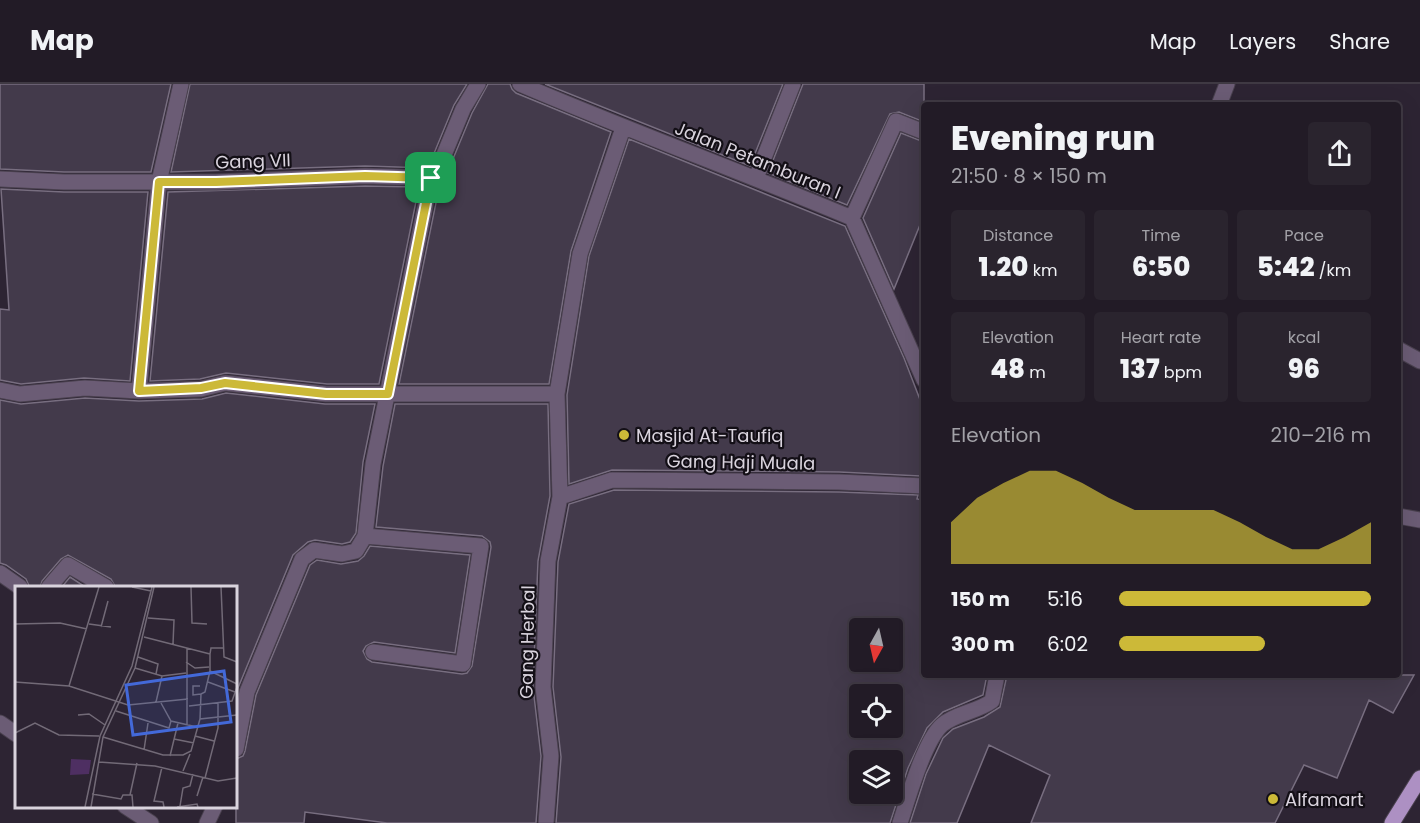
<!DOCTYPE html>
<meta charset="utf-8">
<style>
:root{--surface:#221b26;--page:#2a242e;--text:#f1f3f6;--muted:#a2a1a7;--line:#3f3943;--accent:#ccb938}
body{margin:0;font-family:Poppins,sans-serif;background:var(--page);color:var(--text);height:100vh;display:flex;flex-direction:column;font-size:22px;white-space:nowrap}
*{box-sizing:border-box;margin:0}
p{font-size:20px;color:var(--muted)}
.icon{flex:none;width:33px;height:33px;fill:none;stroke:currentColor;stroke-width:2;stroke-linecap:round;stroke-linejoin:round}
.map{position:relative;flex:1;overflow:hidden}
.sheet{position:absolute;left:921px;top:18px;width:480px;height:576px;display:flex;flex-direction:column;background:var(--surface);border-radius:6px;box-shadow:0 6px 24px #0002,0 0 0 2px var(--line)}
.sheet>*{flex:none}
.needle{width:39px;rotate:188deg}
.controls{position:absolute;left:849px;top:534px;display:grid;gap:12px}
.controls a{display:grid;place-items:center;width:54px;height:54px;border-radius:6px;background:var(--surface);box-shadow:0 6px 24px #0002,0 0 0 2px var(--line);font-size:30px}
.pin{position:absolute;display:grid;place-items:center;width:51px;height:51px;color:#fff;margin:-26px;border-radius:12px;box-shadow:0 3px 9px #0006}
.round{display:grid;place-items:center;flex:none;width:63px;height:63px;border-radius:6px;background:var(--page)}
.head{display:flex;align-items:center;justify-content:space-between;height:102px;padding:0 30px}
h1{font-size:33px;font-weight:800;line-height:45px}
.stats{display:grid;grid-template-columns:repeat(3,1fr);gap:9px;height:102px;padding:6px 30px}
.stats div{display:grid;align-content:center;border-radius:6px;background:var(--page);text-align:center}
.stats b{font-size:26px;font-weight:800}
.stats small{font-size:16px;font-weight:400}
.stats p{font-size:16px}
.chart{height:168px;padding:12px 30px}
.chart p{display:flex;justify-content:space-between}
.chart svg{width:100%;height:108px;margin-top:6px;fill:var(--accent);opacity:.7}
ul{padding:0 30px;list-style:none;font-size:20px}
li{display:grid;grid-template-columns:96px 72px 1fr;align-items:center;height:45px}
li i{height:15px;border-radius:8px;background:var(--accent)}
header{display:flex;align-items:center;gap:36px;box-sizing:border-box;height:84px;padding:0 30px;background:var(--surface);border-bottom:2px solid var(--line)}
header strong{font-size:28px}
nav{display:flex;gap:33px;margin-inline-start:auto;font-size:21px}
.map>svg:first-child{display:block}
.building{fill:#433a4b;stroke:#786e80;stroke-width:1.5;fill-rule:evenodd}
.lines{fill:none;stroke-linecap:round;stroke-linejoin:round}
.minor-casing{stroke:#49404e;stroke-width:17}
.primary-casing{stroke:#49404e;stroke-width:17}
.minor{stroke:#6b5c75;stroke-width:15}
.primary{stroke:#ad90c3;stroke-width:15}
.route-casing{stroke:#fff;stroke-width:12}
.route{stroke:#ccb938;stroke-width:8}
.poi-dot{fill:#ccb938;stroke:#130f16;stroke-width:2}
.labels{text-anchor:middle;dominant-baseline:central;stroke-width:4.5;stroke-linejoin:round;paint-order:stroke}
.street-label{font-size:18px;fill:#d9d3dd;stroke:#130f16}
.poi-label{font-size:18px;fill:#d9d3dd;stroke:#130f16;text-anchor:start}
.inset-road{fill:none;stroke:#726a77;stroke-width:1.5}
.view{fill:#4369d9;fill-opacity:0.15;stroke:#4369d9;stroke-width:3}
.inset-edge{fill:none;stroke:#d9d3dd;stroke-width:3}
</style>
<header>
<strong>Map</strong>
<nav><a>Map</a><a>Layers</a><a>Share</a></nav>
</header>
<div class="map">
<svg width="1420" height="739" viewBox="0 0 1420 739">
<rect width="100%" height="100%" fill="#2d2433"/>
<path class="building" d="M0,0H171L151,88H64L0,85Z
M190,0H467L454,21L428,84L365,82L171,88Z
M488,0H510L512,5L516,9L611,48L571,167L549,300H399L440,99L445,94L472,29Z
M545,0H783L750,82Z
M803,0H924V38L899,28L890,30L847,121L768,89Z
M901,49L924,58V131L894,205L863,134Z
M629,55L845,142L904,274L924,326V366L920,392L839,388L612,386L569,400L567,311L589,172Z
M365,102L419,103L379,300H327L226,289L200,295L150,297L168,108Z
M1,105L64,108H148L130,297L84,294L21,300L0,296V225L9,226Z
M226,309L325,320H375L363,378L356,449L350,458L342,460L315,456L308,458L293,471L238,604L236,616V504H116L111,495L68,471L61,475L42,497L40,504H30L26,495L6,481L0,479V316L21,320L85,314L139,317L202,315Z
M395,320H548L550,412L538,477L533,603L541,672L536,739H387L305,728L304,739H236V675L243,672L245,667L256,611L310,481L317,476L341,480L358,477L364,472L370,462L470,471L455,569L374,558L366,562L363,567L367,575L372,578L462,590L467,589L472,582L491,463L490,458L482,452L376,443L383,382Z
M614,406L839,408L918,411L917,415L924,416V591H987L983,611L943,628L927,644L908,684L890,739H556L561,673L553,603L558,478L569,420ZM860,544H892V578H860ZM860,610H892V644H860ZM860,676H892V710H860Z
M70,493L87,504H61Z
M1007,591H1414L1393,629L1369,616L1337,694L1304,681L1275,739H1031L1050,691L989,661L957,739H910L926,690L943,654L953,645L984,633L1000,623Z"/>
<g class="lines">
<defs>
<path id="minor" d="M520,0C630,47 742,88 852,134L924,296
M1219,21L1227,0
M756,94L793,0
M0,95L64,98H216L365,92L431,94L436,90L463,25L478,0
M852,134L896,37L924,48
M1398,265L1420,277
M0,306L20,310L85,304L139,307L201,305L225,299L326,310H557
M139,307L159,98L181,0
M560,413L612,396L839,398L924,402
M1398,432L1420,436
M365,452L481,462L463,580L373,568
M0,489L20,503
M49,503L68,481L106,503
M0,639L16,650
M236,665L247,608L302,475L314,466L342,470L356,467L365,452L373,380L431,94
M125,722L151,739
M207,739L215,722
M546,739L551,672L543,603L548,477L560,413L557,310L580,170L623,44
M900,739C908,715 924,657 942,641C956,629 977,628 992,617L997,591"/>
<path id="primary" d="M1392,739L1420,694"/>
</defs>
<use href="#minor" class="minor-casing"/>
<use href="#primary" class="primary-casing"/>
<use href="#minor" class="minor"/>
<use href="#primary" class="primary"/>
</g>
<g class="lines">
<defs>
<path id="route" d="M365,92L431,94L388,310H326L225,299L201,304L139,307L159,98H216Z"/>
</defs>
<use href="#route" class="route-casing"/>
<use href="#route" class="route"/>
</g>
<g class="poi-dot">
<circle cx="624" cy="351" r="6"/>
<circle cx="1273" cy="715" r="6"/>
</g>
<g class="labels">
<g class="street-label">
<text transform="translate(758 76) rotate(22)">Jalan Petamburan I</text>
<text transform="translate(253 77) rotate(-2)">Gang VII</text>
<text transform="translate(741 378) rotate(1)">Gang Haji Muala</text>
<text transform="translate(527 558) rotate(-89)">Gang Herbal</text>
</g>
<g class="poi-label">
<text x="636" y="351">Masjid At-Taufiq</text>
<text x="1285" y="715">Alfamart</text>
</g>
</g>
<g transform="translate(15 502)">
<rect width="222" height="222" fill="#2d2433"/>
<path d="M56,173L76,174L74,188L55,189Z" fill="#4e2f62"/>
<path class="inset-road" d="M117,1L136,5M176,1L177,37L192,38M206,1L209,71L222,76M133,32L159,34L158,58M0,38L45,37L72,43M74,38L96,41M86,41L93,15M129,51L195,68M172,62V139M195,68V85L222,98M195,68L196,62H209M123,71L143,78L141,88M171,76L180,82L194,81M120,82L147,90L171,87M0,96L54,100L113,119L173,113M193,96L220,106M54,100L84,1M185,100H178V109L186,108M141,116L147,90M146,117L156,135L182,141M174,120L217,115L222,101M101,125L154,142L156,135M63,129L74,128L90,139M185,133L186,108L190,106L195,85M0,147L20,137L44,149L84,150M180,150L199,155M88,151L148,169H168L176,165L185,133L222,129M159,153L179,157M129,164L133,137M155,170L163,137M84,176L140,180L203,195L222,192M147,181L139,215L148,216L149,221M168,185L175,168M190,192L203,142V116M77,208L106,213L108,209H117L118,221M115,209L122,177M182,210L188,191M165,220L168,202L175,200L178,188M70,221L85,150L117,80L137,1M76,221L88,151L120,82L139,1M162,221L182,218L183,221"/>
<path class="view" d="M209,85L216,136L118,149L111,99Z"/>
<rect width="222" height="222" class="inset-edge"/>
</g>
</svg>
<div class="controls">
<a><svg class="needle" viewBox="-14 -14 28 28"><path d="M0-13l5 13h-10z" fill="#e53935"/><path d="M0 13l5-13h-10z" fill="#a2a1a7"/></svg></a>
<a><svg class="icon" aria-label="locate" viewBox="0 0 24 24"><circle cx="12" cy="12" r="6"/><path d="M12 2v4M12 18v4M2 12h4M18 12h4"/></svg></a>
<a><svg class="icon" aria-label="layers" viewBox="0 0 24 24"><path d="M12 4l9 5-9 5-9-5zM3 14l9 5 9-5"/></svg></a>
</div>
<div class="pin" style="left:431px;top:94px;background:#1e9e55"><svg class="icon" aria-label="arrive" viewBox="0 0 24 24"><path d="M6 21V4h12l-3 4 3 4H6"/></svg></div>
<section class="sheet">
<div class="head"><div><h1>Evening run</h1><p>21:50 · 8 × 150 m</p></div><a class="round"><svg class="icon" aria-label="share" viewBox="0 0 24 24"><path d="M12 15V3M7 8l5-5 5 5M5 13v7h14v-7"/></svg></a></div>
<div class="stats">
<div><p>Distance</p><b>1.20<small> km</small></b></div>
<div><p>Time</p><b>6:50</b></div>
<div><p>Pace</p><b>5:42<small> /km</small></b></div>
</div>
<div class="stats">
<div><p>Elevation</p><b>48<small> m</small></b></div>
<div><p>Heart rate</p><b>137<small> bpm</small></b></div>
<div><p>kcal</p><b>96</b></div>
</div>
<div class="chart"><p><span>Elevation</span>210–216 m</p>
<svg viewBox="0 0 160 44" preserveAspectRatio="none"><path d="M0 44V27L10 17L20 11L30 6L40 6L50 11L60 17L70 22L80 22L90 22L100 22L110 27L120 33L130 38L140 38L150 33L160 27V44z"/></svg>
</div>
<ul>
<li><b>150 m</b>5:16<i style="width:100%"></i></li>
<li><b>300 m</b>6:02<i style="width:58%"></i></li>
</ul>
</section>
</div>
